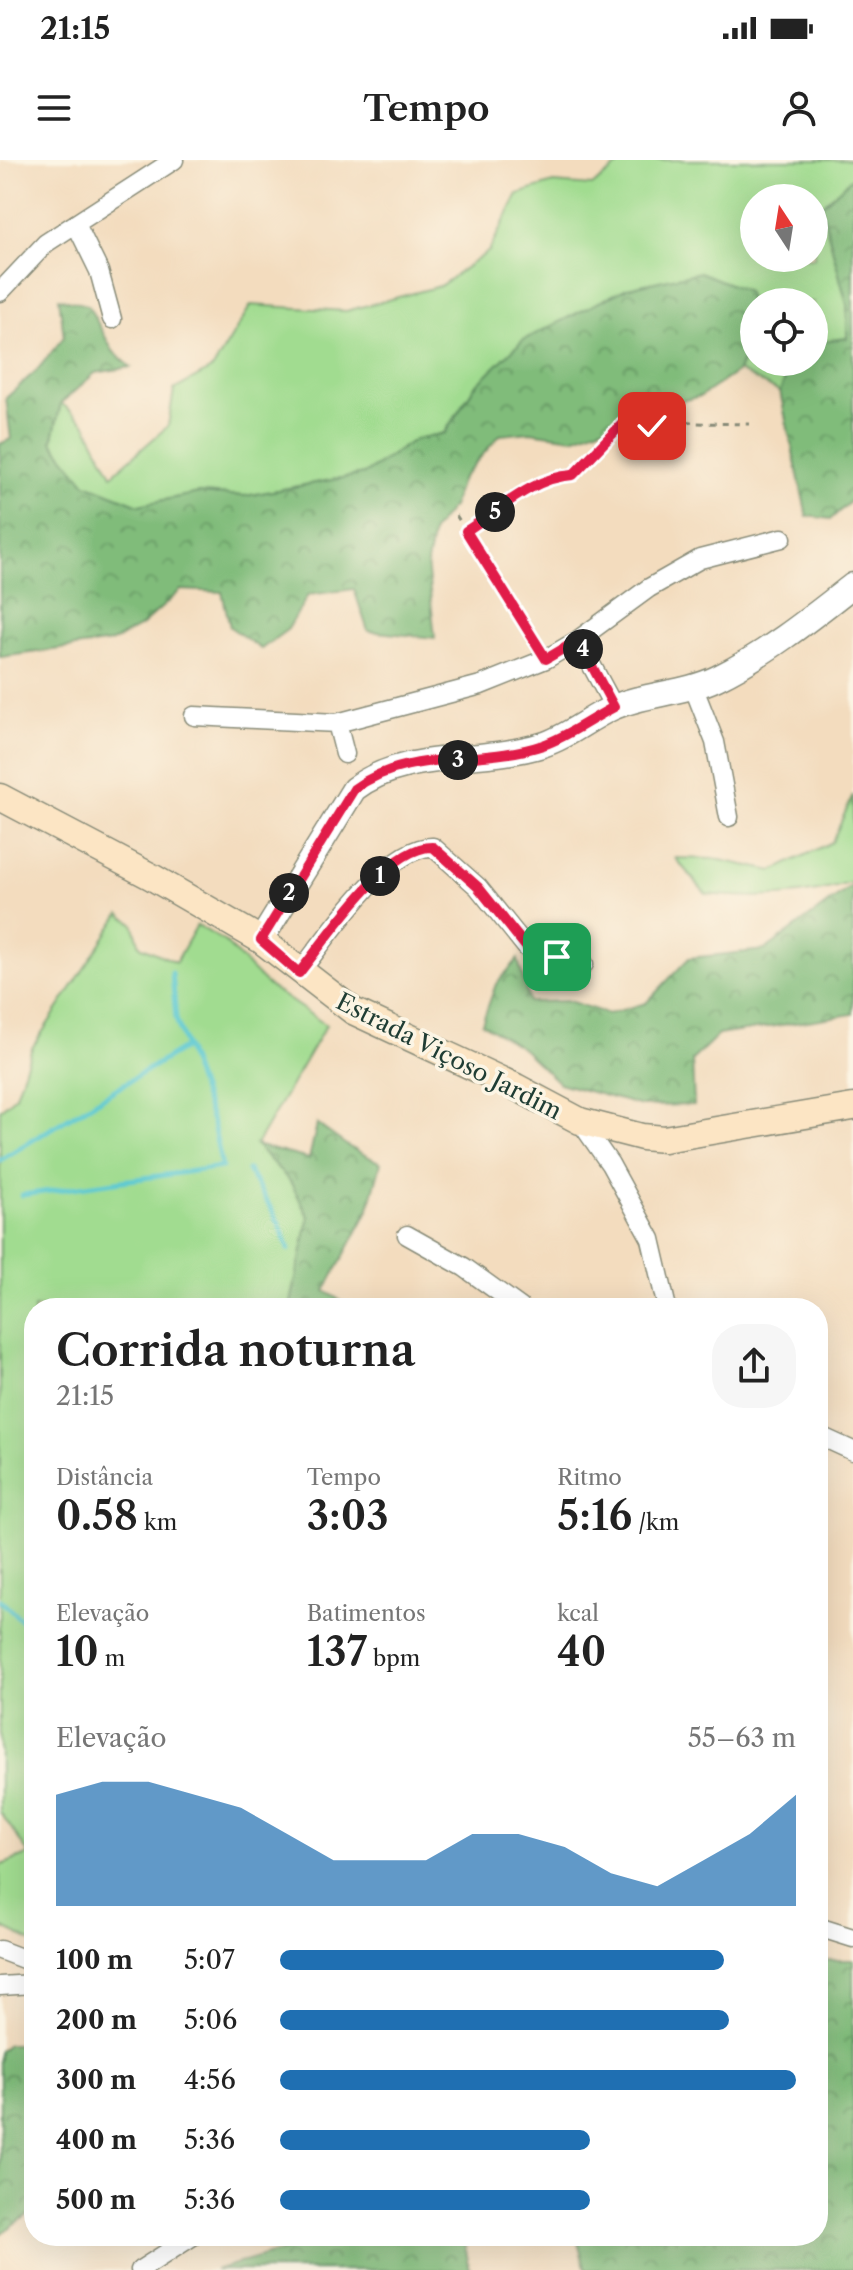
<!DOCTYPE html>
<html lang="pt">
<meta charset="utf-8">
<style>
:root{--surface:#fff;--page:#f6f6f6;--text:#222;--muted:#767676;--accent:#1f6fb2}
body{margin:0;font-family:"Libre Caslon Text",serif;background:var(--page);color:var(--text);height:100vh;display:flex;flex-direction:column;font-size:30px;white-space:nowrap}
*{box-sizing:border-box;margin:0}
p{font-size:26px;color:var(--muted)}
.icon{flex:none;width:44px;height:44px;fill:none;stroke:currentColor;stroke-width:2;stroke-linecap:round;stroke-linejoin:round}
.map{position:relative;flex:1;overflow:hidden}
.drawer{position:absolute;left:24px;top:1138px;width:804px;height:948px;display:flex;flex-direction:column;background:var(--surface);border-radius:32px;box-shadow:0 8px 32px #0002}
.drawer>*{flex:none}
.needle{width:52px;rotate:348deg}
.buttons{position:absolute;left:740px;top:24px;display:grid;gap:16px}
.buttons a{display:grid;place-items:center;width:88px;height:88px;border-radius:50%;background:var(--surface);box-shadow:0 8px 32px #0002;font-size:40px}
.pin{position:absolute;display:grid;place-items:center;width:68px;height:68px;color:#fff;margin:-34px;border-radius:16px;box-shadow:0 4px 12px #0006}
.km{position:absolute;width:40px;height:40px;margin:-20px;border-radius:50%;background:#222;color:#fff;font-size:22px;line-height:40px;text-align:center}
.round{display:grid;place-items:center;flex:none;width:84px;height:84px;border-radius:32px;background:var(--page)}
.headline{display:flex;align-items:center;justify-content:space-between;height:136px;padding:0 32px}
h1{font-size:44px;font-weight:600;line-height:60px}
.metrics{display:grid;grid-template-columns:repeat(3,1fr);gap:12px;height:136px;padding:8px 32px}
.metrics div{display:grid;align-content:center}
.metrics b{font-size:40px;font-weight:600}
.metrics small{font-size:22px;font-weight:400}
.metrics p{font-size:22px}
.chart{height:224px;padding:16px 32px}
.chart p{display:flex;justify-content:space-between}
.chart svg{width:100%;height:144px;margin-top:8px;fill:var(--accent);opacity:.7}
ul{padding:0 32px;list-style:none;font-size:26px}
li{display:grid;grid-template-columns:128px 96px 1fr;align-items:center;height:60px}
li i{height:20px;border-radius:10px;background:var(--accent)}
.status{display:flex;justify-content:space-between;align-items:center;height:56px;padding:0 40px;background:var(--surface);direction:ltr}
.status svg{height:22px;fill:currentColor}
header{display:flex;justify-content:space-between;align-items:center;height:104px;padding:0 32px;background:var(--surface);font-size:36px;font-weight:600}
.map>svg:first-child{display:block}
.green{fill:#a1dc90;stroke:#608c62;stroke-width:2;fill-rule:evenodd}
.forest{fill:url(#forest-crowns);stroke:#507c57;stroke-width:2}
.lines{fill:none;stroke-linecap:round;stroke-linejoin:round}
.stream{stroke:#5cc9d2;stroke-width:5}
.minor-casing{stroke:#898c79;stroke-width:21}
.tertiary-casing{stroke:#898c79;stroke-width:27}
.secondary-casing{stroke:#898c79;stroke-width:29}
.path{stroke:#898c79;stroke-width:3;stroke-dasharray:6 6;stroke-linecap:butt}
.minor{stroke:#fff;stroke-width:18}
.tertiary{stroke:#fff;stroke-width:24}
.secondary{stroke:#fce5c4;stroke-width:26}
.route-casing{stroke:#fff;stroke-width:16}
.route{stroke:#e11d48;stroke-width:10}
.labels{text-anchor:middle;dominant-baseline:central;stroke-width:7;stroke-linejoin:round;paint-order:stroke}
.street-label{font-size:24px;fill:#1f3d34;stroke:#fcf5e5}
</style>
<div class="status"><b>21:15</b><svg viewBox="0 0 49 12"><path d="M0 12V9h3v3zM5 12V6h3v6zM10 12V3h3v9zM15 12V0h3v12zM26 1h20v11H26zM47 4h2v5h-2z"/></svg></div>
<header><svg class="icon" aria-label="menu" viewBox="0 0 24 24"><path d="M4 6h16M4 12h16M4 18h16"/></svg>Tempo<svg class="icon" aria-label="person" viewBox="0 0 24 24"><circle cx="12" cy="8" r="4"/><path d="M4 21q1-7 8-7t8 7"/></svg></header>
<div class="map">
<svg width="853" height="2110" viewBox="0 0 853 2110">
<defs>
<pattern id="forest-crowns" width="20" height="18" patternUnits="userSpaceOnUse" patternTransform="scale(2)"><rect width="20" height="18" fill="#80bc7a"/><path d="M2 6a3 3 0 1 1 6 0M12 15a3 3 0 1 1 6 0" fill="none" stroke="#689a65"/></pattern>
</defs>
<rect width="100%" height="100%" fill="#fcf5e5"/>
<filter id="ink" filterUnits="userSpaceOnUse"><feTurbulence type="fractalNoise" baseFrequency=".0125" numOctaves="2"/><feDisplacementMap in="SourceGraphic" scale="16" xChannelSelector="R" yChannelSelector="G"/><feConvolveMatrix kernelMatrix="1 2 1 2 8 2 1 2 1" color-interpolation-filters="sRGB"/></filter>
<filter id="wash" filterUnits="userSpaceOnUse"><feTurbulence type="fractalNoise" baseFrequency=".006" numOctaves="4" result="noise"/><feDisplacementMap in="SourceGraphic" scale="32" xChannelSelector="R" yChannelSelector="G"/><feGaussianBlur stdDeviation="1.8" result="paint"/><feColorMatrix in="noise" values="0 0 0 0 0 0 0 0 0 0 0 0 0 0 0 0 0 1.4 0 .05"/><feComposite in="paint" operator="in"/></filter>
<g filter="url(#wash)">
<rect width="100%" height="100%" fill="#f3dcbe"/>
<path class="green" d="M625,0H853V17L821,46L847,144V179L814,182V142H754V168L747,131L475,226L444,273L414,280L364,314L245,336L199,333L139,345L86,324L52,282L61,243L85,263L112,315L168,266L174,230L213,208L251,145L346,151L440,126L489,91L518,34L553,23L592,26ZM754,38H814V98H754Z
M754,173V202H792L780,232L738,211Z
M853,635V722C804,738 757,739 706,734L675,698L715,699L773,711L832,682Z
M120,754L133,763L140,786L176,802L197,765L225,782L266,824L326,865L256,985L290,1021L309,1057L290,1148H34V1783L0,1766V1706L29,1694L0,1652V950L16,935L32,888Z"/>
<path class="forest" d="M853,17V339L831,359L807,356L780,232L792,202H814V182L847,178V144L821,46Z
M700,112L747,131L754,173L738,211L701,236L657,247L573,278L530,272L500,275L462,318L452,347L433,371L427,403L435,478L368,471L354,429L308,435L288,469L261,489L230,467L222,432L181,430L141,466L112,482L0,497V284L11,279L6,238L38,209L64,177L59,138L88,145L113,191L131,207L95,213L61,243L52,282L86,324L139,345L199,333L245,336L364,314L414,280L445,273L475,226L523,180L627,128Z
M853,725V854L718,875L692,900L694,945L642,946L559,923L523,889L482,863L496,824L518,799L529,842L569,841L608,854L646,843L689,798L765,790Z
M317,964L349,987L381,1003L368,1051L325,1131L353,1148H290L309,1057L290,1021L256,985L309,999Z
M818,1800H853V2110H586L576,2076H818Z
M8,1884H34V2051L0,2074V1891Z
M289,2076H463L470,2110H214L286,2090Z"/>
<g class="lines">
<path class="stream" d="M0,1000L185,887
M248,1010L279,1062L289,1090
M22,1035L222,1007L213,964L176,859L172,813
M0,1440L34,1473"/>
</g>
</g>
<g filter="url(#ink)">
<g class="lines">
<defs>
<path id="minor" d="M76,64L99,111L112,159
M0,132L46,83L174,0
M578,480L614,547
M693,526L715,582L729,657
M194,556L337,563L481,525L546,499L578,480L649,428L700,399L782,378
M337,563L345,594
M299,813C326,779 388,685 433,687L478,727L527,788L584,804
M580,961L610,1004L651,1079L667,1148
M407,1075L464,1107L521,1148
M818,1275L853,1291
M818,1767L853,1778
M0,1790L34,1803
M0,1826L34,1824
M140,2110L193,2076"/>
<path id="tertiary" d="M261,780L354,629C406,589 481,604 542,585C566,578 588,559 612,548C645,533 684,534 717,518C766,494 811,458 853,425"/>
<path id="secondary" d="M0,637L152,717L261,780L353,851L516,927L580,961L642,977L664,979L853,947"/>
</defs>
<use href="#minor" class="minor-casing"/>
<use href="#tertiary" class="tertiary-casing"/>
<use href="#secondary" class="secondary-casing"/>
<path class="path" d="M456,355L538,485
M466,371C499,350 533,317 573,315L625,261L652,266L660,256L696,263L750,264"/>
<use href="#minor" class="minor"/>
<use href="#tertiary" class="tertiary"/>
<use href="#secondary" class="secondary"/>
</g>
</g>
<g class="lines" filter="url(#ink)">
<defs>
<path id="route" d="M557,797L527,788L478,727L433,687C388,685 326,780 299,813L261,780L354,629C407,588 482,606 543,585C567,577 591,559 614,547L578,480L546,499L466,371C499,350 533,317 573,315L625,261L652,266"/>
</defs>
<use href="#route" class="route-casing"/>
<use href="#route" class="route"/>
</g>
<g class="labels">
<g class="street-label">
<text transform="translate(449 896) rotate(27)">Estrada Viçoso Jardim</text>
</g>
</g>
</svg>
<div class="buttons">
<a><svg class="needle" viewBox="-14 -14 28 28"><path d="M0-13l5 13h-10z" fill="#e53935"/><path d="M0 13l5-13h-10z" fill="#767676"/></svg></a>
<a><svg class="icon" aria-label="locate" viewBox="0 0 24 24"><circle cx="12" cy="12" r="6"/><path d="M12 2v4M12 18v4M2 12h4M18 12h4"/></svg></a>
</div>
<div class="pin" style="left:557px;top:797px;background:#1e9e55"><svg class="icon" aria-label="arrive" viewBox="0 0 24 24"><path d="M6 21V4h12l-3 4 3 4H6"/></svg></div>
<div class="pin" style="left:652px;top:266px;background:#d93025"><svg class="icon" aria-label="check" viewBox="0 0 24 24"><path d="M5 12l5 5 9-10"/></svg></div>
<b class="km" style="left:380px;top:716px">1</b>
<b class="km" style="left:289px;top:733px">2</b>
<b class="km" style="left:458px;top:600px">3</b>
<b class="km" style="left:583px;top:489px">4</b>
<b class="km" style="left:495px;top:352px">5</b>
<section class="drawer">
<div class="headline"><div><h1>Corrida noturna</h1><p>21:15</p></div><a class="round"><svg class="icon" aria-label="share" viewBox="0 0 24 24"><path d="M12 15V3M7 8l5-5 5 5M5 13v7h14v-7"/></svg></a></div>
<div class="metrics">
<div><p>Distância</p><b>0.58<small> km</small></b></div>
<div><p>Tempo</p><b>3:03</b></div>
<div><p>Ritmo</p><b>5:16<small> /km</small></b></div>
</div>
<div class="metrics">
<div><p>Elevação</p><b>10<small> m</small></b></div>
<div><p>Batimentos</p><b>137<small> bpm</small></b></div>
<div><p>kcal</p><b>40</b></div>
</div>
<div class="chart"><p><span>Elevação</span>55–63 m</p>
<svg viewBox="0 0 160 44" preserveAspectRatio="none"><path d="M0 44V10L10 6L20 6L30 10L40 14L50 22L60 30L70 30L80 30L90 22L100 22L110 26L120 34L130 38L140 30L150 22L160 10V44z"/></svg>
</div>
<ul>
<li><b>100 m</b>5:07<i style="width:86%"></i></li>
<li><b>200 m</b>5:06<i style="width:87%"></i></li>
<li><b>300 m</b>4:56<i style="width:100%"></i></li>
<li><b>400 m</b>5:36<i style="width:60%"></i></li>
<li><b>500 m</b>5:36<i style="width:60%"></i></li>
</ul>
</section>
</div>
